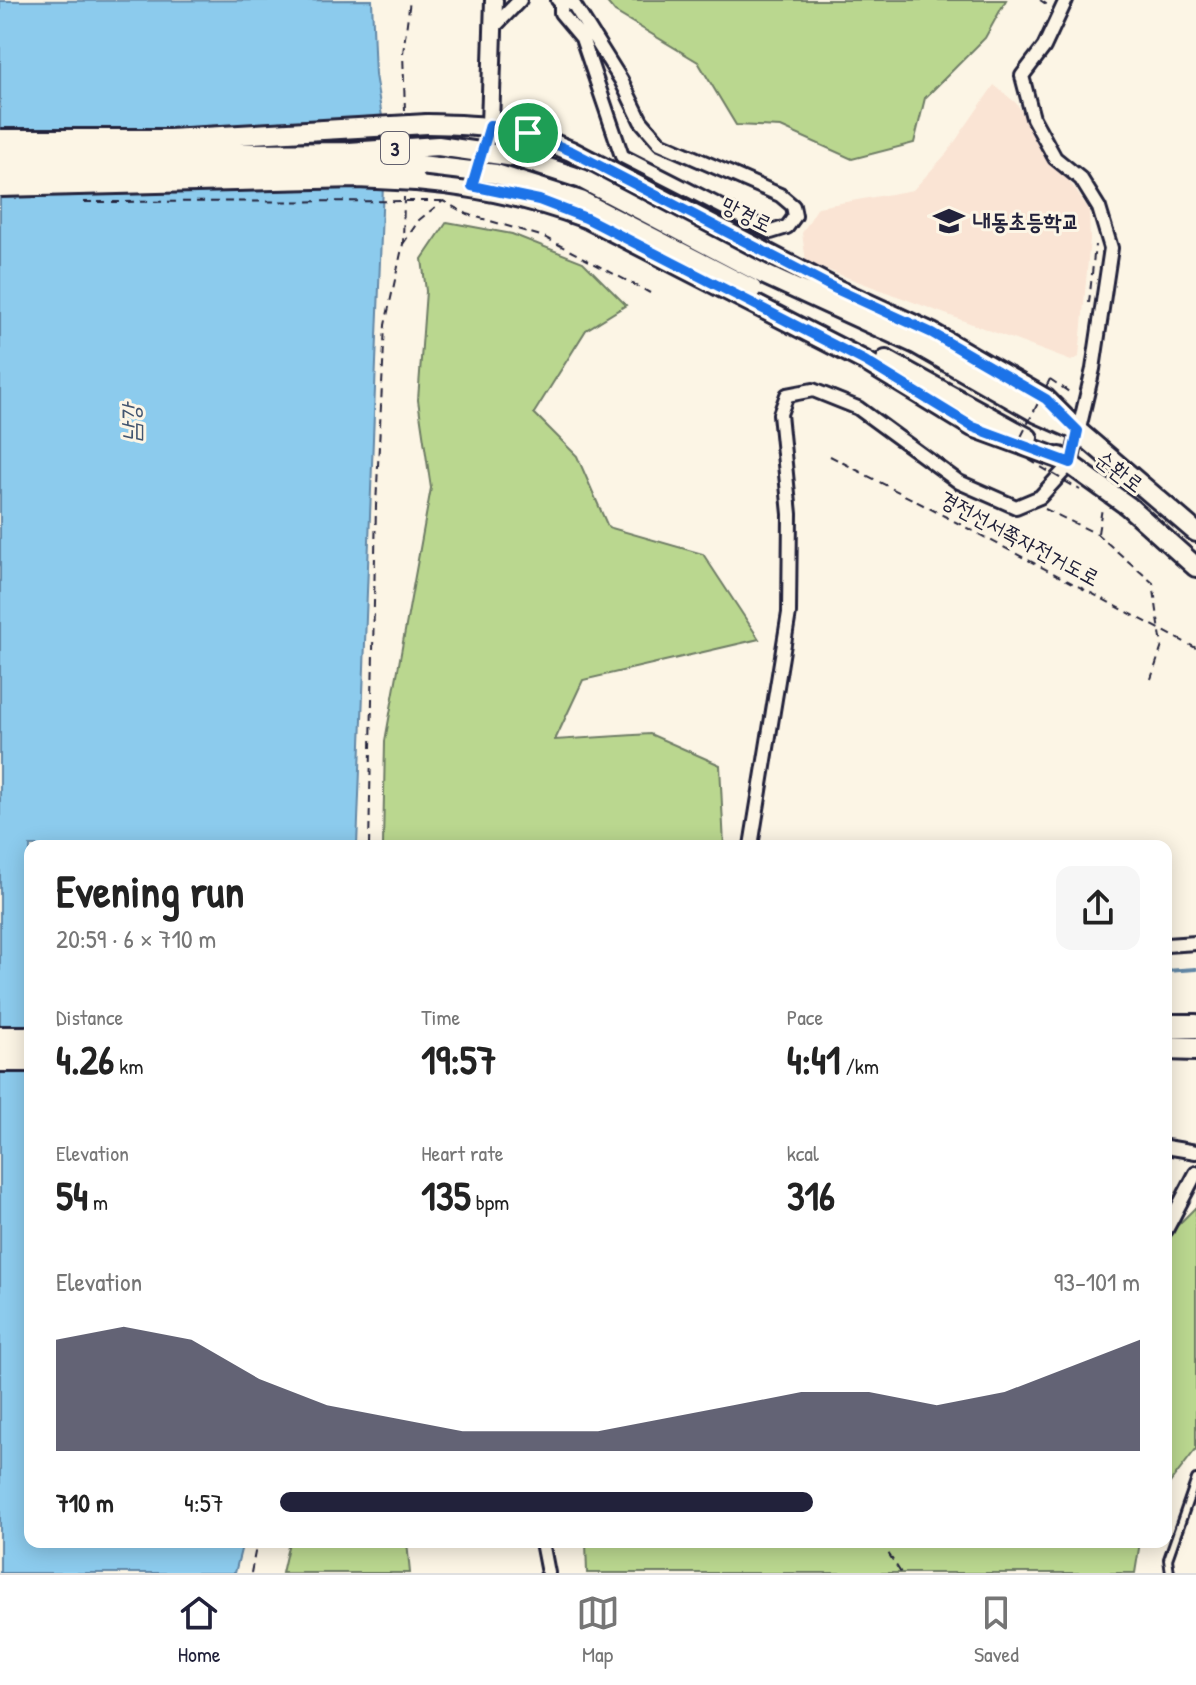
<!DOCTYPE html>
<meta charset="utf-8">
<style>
:root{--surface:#fff;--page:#f6f6f6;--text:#222;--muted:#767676;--line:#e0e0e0;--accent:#22223b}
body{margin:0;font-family:"Patrick Hand","Poor Story",sans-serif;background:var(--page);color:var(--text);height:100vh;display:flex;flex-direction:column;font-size:30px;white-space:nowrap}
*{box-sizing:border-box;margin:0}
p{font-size:26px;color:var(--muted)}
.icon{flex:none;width:44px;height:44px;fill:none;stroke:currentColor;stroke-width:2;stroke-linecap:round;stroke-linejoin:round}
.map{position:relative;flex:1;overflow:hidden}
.details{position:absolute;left:24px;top:840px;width:1148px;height:708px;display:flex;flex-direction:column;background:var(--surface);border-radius:16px;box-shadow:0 4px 20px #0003}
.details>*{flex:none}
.pin{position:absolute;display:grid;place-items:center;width:68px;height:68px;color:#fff;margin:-34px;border:4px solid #fff;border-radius:50%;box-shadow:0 2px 8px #0007}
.round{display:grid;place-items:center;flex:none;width:84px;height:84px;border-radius:16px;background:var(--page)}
.summary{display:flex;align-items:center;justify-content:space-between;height:136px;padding:0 32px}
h1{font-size:44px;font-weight:700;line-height:60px}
.stats{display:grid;grid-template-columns:repeat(3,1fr);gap:12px;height:136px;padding:8px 32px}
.stats div{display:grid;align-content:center}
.stats b{font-size:40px;font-weight:700}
.stats small{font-size:22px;font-weight:400}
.stats p{font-size:22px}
.chart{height:224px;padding:16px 32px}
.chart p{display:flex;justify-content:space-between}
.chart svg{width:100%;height:144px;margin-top:8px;fill:var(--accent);opacity:.7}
ul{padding:0 32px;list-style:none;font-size:26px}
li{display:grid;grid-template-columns:128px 96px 1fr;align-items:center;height:60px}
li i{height:20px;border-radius:10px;background:var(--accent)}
.tabs{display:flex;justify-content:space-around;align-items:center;height:112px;border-top:2px solid var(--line);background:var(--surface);font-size:22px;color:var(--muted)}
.tabs a{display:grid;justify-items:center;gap:4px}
.tabs .selected{color:var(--accent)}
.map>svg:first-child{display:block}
.built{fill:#fae4d4}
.green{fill:#bad78f;stroke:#6e7c65;stroke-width:2}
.water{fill:#8ccbed;stroke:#6287a6;stroke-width:2}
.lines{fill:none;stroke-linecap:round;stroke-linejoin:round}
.stream{stroke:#6287a6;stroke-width:4}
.lane-casing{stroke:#22223b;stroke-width:12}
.street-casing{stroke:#22223b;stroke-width:18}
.secondary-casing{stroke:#22223b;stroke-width:22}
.primary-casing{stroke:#22223b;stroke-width:24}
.highway-casing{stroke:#22223b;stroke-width:28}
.path{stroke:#22223b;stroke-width:2;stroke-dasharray:8 6;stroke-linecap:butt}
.lane{stroke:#fcf5e5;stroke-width:6}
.street{stroke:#fcf5e5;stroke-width:12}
.secondary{stroke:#fcf5e5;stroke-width:16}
.primary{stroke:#fcf5e5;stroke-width:18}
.highway{stroke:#fcf5e5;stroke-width:22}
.primary-bridge-casing{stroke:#22223b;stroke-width:24;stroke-linecap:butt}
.path-bridge{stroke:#22223b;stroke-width:2;stroke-dasharray:8 6;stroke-linecap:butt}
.primary-bridge{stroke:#fcf5e5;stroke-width:18}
.route-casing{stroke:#fff;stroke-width:16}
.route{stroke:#1a73e8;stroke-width:10}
.labels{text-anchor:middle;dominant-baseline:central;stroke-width:6;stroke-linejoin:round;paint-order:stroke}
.shield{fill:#fcf5e5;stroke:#63616e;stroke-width:2}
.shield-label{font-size:20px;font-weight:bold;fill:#22223b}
.street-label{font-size:22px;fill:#22223b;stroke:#fcf5e5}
.poi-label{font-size:22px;font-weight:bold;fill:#22223b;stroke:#fcf5e5;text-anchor:start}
.water-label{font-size:24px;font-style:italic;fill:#425570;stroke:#fcf5e5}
</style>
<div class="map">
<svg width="1196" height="1573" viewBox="0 0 1196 1573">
<rect width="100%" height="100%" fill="#fcf5e5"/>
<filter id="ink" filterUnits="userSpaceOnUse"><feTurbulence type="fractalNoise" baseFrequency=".0125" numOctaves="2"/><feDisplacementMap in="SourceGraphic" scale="16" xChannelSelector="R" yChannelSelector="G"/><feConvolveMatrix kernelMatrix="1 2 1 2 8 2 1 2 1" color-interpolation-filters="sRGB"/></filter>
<g filter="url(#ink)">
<path class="built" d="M994,85L1016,103L1089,210L1090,239L1079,357L1071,361L806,262L802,233L818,207L913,190L947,153Z"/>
<path class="green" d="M605,0H1006L985,38L925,98L914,143L852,159L781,127L736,125L698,62L615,12Z
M447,222L512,234L583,262L626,305L586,330L534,413L577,456L608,527L703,554L759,639L583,680L555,740L650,734L720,765L724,846H383L385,741L431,488L418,400L426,291L422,259Z
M1196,1207V1449L1166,1488V1237Z
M289,1542H407L410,1573H282Z
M586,1542H1140L1135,1573H587Z"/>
<path class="water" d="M372,0L375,75L385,134L357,846H30V1542H243L235,1573H0V1Z"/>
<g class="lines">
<path class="stream" d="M1166,971L1196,969"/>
<defs>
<path id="lane" d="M1170,1573L1168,1559L1196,1479"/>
<path id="street" d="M558,0L574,5L621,80L641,121L660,143L780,195L793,206L795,216L787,227L771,232L622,156L582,38L561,13V1
M493,28L520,0
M751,846L789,613L790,514L780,414L787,395L813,390L858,408L959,482L1016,507L1040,497L1071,463L1093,369L1111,248L1099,208L1081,179L1055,158L1033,118L1022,76L1044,47L1066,0
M1166,945L1196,943
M1166,1147L1196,1152
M1166,1230L1196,1173
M542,1542L548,1573"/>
<path id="secondary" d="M490,125L494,0"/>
<path id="primary" d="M427,124C486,125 516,127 571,151L836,289L932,333L1046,399L1078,431
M416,181C475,186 530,197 586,218L865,361L973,427L1071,463
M763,274L916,344L1037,413L1078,431L1196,532
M886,360L1028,438
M1060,457L1128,506L1196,567"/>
<path id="highway" d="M1166,1026H1196
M0,1038H30
M1166,1048L1196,1049
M0,1060H30"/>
</defs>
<use href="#lane" class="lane-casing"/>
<use href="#street" class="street-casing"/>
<use href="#secondary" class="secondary-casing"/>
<use href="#primary" class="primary-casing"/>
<use href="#highway" class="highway-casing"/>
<path class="path" d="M1040,0L1049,6
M405,110L403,53L410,0
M403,244L419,220L443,201L467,214L544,237L650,293
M1089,303L1095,245
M1050,379L1072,394
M830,456L1196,648
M1045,509L1097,534L1153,583L1162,646L1151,679
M1098,533L1102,508
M369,846L376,506L385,325L403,244L404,197
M881,1542L901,1573
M251,1573L257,1542"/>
<use href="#lane" class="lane"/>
<use href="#street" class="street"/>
<use href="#secondary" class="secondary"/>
<use href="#primary" class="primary"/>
<use href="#highway" class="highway"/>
<defs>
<path id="primary-bridge" d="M0,139H169L427,124
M0,155L349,152L438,146L515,157L582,179L763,274
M0,172L412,164L496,174L581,201L752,289
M0,187L357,178L416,181"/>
</defs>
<use href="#primary-bridge" class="primary-bridge-casing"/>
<path class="path-bridge" d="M84,202L443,201
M1050,379L1014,451L1080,490"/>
<use href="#primary-bridge" class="primary-bridge"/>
</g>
</g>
<g class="lines" filter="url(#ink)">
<defs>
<path id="route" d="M490,125L528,133L571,151L836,289L932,333L1046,399L1078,431L1071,463L973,427L865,361L586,218L539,200L472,186Z"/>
</defs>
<use href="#route" class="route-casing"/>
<use href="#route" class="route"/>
</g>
<defs>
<symbol id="school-bare" viewBox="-9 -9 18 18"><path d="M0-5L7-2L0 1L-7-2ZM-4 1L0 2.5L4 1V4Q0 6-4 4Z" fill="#22223b" stroke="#fcf5e5" stroke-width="2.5" paint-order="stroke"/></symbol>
</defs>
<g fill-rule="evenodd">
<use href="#school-bare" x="927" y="199" width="44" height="44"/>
</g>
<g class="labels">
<rect class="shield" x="381" y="132" width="28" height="32" rx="6"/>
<g class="shield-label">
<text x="395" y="148">3</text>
</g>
<g class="street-label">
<text transform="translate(747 214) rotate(26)">망경로</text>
<text transform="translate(1120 471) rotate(37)">순환로</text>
<text transform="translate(1020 538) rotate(28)">경전선서쪽자전거도로</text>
</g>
<g class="poi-label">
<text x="973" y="221">내동초등학교</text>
</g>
<g class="water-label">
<text transform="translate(130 423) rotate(-90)">남강</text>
</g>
</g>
</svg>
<div class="pin" style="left:528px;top:133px;background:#1e9e55"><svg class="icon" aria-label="arrive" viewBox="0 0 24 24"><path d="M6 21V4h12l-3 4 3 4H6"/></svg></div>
<section class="details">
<div class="summary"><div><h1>Evening run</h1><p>20:59 · 6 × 710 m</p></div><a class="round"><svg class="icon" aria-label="share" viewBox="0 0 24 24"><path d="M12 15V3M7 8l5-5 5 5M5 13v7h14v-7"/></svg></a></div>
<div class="stats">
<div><p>Distance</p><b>4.26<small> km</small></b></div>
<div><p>Time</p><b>19:57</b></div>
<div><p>Pace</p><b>4:41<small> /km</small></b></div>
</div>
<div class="stats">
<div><p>Elevation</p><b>54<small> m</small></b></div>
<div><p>Heart rate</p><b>135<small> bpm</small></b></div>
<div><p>kcal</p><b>316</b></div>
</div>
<div class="chart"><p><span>Elevation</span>93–101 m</p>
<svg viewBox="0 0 160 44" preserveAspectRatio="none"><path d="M0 44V10L10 6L20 10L30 22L40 30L50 34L60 38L70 38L80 38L90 34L100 30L110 26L120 26L130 30L140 26L150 18L160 10V44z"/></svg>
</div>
<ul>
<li><b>710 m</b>4:57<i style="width:62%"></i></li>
</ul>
</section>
</div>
<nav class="tabs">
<a class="selected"><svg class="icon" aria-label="home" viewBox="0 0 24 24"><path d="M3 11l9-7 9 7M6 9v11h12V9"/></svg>Home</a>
<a><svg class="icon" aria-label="map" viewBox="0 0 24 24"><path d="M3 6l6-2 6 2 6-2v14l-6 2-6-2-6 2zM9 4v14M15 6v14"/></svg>Map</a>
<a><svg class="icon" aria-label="saved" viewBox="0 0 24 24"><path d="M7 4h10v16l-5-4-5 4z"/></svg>Saved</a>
</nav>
